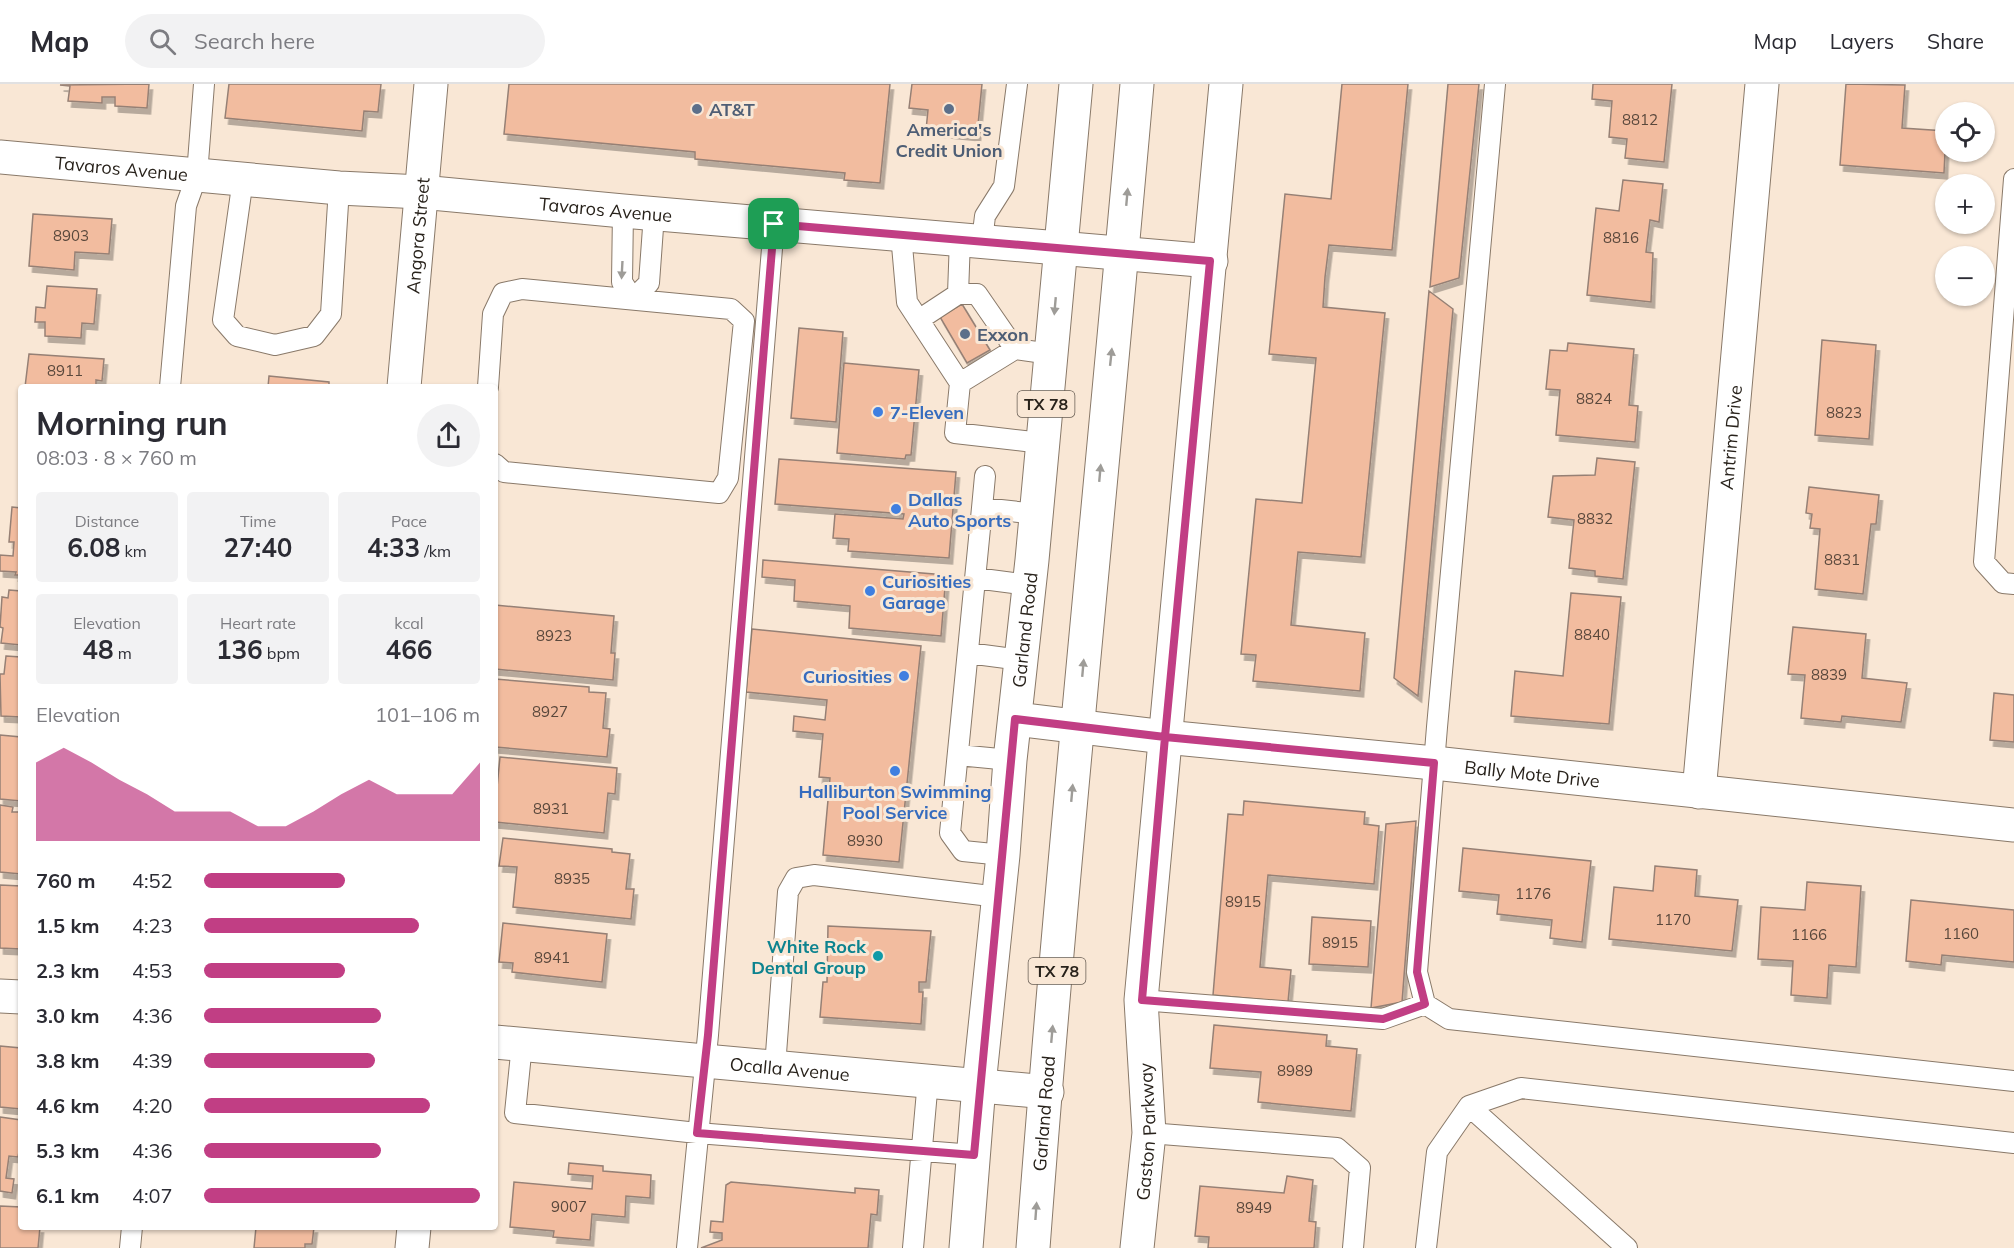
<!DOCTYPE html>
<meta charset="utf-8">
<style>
:root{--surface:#fff;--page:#f2f2f3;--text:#2b2b33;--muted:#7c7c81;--line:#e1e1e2;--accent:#c13e84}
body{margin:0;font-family:Mulish,sans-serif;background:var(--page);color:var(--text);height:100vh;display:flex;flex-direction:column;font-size:22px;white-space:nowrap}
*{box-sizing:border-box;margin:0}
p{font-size:20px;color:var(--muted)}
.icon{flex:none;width:33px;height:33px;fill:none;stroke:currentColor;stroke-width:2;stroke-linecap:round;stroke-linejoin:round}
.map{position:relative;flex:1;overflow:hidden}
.sheet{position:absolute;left:18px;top:300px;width:480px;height:846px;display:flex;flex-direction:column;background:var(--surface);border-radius:6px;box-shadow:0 2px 4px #0004}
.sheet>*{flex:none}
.fabs{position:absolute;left:1935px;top:18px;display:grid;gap:12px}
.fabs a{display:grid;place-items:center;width:60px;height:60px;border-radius:50%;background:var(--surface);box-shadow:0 2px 4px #0004;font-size:30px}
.pin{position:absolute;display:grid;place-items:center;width:51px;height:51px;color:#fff;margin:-26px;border-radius:12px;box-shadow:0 3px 9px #0006}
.round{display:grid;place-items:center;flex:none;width:63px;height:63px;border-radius:32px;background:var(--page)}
.overview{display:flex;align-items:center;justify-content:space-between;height:102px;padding:0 18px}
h1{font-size:33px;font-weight:700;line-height:45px}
.metrics{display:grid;grid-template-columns:repeat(3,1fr);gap:9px;height:102px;padding:6px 18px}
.metrics div{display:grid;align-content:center;border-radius:6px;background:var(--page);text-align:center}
.metrics b{font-size:26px;font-weight:700}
.metrics small{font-size:16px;font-weight:400}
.metrics p{font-size:16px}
.chart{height:168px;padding:12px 18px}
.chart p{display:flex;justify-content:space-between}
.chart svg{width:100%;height:108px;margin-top:6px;fill:var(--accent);opacity:.7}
ul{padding:0 18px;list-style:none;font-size:20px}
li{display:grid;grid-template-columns:96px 72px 1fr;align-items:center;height:45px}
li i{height:15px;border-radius:8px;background:var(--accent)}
header{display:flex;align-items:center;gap:36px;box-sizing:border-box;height:84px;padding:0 30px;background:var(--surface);border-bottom:2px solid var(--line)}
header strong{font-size:28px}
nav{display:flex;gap:33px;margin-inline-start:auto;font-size:21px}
.search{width:420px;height:54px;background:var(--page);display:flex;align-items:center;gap:15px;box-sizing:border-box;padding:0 21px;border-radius:33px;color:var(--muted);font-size:22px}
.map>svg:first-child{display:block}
.building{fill:#f2bc9f;stroke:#968075;stroke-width:1.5;filter:url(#shadow)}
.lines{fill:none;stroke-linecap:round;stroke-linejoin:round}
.lane-casing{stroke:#897969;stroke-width:22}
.street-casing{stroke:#897969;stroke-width:35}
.primary-casing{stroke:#897969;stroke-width:35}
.lane{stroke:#fff;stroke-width:20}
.street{stroke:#fff;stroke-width:33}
.primary{stroke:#fff;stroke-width:33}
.oneway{fill:#9e9c98}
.route-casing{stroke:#fff;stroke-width:12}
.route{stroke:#c13e84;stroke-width:8}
.service-dot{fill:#5c6f8a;stroke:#f9e7d5;stroke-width:2}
.shop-dot{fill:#3f7fe0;stroke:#f9e7d5;stroke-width:2}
.culture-dot{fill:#0f9aa8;stroke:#f9e7d5;stroke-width:2}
.labels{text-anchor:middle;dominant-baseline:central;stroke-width:6;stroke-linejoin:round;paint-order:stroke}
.number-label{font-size:15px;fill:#5a483c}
.shield{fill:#f9e7d5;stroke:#675d53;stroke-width:1.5}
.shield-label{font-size:16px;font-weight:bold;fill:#28221b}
.service-label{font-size:18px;font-weight:bold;fill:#4e5e75;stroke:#f9e7d5;text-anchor:start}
.street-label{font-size:18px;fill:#28221b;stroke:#f9e7d5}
.shop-label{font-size:18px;font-weight:bold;fill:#366cbe;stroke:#f9e7d5;text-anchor:start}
.culture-label{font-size:18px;font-weight:bold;fill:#0d838f;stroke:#f9e7d5;text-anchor:end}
</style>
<header>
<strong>Map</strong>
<div class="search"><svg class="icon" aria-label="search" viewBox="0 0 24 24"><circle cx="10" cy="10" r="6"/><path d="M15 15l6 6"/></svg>Search here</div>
<nav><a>Map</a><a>Layers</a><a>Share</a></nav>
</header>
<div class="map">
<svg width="2014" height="1164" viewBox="0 0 2014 1164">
<defs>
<filter id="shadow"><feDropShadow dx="3.5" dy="6" stdDeviation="0" flood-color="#0004"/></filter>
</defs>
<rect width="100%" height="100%" fill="#f9e7d5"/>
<path class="building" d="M149,0L147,24L115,22V13H102V19L68,17L70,2L60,1Z
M229,0H381L378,28L364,27L362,47L225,34Z
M509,0H890L880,99L844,96L845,89L695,75V68L504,50Z
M912,0H982L977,51L926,46L928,26L909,24Z
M1342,0H1408L1392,166L1329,161L1325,193L1323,223L1385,229L1361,473L1298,468L1291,541L1365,549L1360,607L1253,597L1256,571L1241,570L1256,415L1302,419L1316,274L1269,270L1285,110L1331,115Z
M1448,0H1479L1459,194L1430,203Z
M1593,0H1672L1664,78L1625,74L1627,55L1609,53L1612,17L1592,15Z
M1846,0L1905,1L1902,44L1946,47L1944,89L1840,81Z
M1623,96L1663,100L1659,138L1650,136L1646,168L1653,169L1651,218L1587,211L1596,124L1619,127Z
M33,130L112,135L109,170L75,168L74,186L29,182Z
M47,202L97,205L94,240L82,239L81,254L45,252V238H35L36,223L45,224Z
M1429,207L1453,225L1418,612L1394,594Z
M962,220L990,266L967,279L940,233Z
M799,244L843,248L836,338L791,334Z
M1822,256L1876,261L1869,355L1815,351Z
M1568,259L1634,265L1629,321L1638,322L1635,358L1556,351L1560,306L1546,305L1550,266L1567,267Z
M29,270L104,275L102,297L96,296V303H25Z
M844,279L919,286L911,371H906L905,375L837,369Z
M269,292L329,298V303H268Z
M1597,374L1635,378L1623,495L1595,492V487L1569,484L1574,436L1548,433L1553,392L1595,391Z
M779,375L956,388L949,474L848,467L849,455L833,454L835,430L903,435L904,430L775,420Z
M1809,403L1879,411L1876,440H1871L1863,510L1815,505L1820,445L1810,444L1812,430L1806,429Z
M12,423L21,424V491H15L16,488L0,487V471L13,472L14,458H9Z
M763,476L946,491L941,552L849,544L850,522L794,517L795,496L762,493Z
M9,506L21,507V561L1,559L3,544L0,543L2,513L8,514Z
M1571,509L1621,513L1609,640L1511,632L1515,587L1563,592Z
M495,521L614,532L611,569H615L613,596L495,585Z
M1793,543L1866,550L1862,594L1907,599L1901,638L1842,632L1841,638L1801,634L1805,591L1788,590Z
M752,545L921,562L899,778L823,771L830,694L819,693L823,650L793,647L794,632L825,636L827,616L746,608Z
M6,572L21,573V633L1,632L0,590H4Z
M495,595L589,603V608L606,609L603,644L610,645L607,673L495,663Z
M1994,609L2014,611V658L1990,656Z
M0,651L21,653V717L0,715Z
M500,673L617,684L615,710L608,709L604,749L495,738V702L497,703Z
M1244,717L1365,728L1364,740L1379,742L1374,800L1268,791L1260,883L1291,886L1288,918L1213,911L1228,730L1243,731Z
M0,721L13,723L12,728H21V790L0,788Z
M1416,737L1402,918L1371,924L1386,740Z
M503,754L612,765V768L630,770L626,805H634L631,835L513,823L517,783L499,782Z
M1463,764L1591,777L1582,858L1550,854L1552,836L1497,830L1499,811L1459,807Z
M1655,782L1697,786L1695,812L1738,816L1732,867L1609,855L1614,803L1653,807Z
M1807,798L1861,802L1856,883L1829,881L1827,914L1791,911L1793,877L1758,875L1761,823L1805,826Z
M0,801L21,802V865L0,864Z
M1911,816L2014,826V878L1942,871L1941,881L1906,877Z
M1312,833L1371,837L1368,883L1309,880Z
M503,839L607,850L602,898L512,888L513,879L499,878Z
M828,842L931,847L926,898H919V908H923L921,940L820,933L823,898H827Z
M1214,941L1327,951L1326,962L1357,965L1351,1027L1258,1018L1261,988L1210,984Z
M0,962L21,964V1025L0,1023Z
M0,1033L21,1036V1058L18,1073L9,1072L6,1094L14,1095L12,1109L0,1107Z
M569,1079L603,1082V1087L651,1091L650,1114L626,1112L625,1133L592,1130L590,1156L553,1153L554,1147L510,1143L514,1098L592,1105L593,1092L568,1090Z
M1287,1092L1313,1096L1309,1137L1316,1138L1314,1164H1208L1209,1153L1195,1152L1200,1102L1284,1109Z
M731,1098L855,1109V1104L879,1106L877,1131L871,1130L868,1164H701L722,1156V1149L710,1148L711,1137L723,1138L726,1101Z
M0,1122L21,1123V1143H40L38,1164H0Z
M256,1143H314L312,1160H305V1164H254Z"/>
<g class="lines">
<defs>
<path id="lane" d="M1495,0L1437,643L1417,888L1425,920L1449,935L2014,997
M243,95L223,236L237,252L275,261L314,252L331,230L339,104
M2014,95L1984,478L2003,499L2014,500
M623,127L622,198L633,215L649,199L654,130
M901,150L907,218L960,299L955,349L1042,359
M982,157L985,132L1004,102L1017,0
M958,210H977L1015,265L1051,270
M920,235L958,210L960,155
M960,299L1015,265
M170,303L186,122L197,91L204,0
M488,303L493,230L503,209L522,205L731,225L744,237L728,394L719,409L504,388L495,380
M982,424L985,392
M975,494L1029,501
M968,569L1021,576
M958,671L1010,676
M1003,771L963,767L950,749L982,424L1037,430
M1141,916L1383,935L1425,920
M522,960L515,1029L697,1049L974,1071
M775,983L788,808L796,794L814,791L999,813
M1469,1022L1627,1164
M1149,1049L1337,1064L1360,1084L1353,1164
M130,1164L132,1143
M687,1164L708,951L774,140
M913,1164L928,996
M1426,1164L1437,1068L1469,1022L1521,1004L2014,1059"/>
<g id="street">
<path id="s1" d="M0,73L339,104L421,108L623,127L1211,177"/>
<path id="s2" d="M404,303L431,0"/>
<path id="s3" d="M1015,635L1165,653L1434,679L2014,741"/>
<path id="s4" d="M1699,708L1762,0"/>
<path d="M0,912L21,913"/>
<path id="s5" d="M495,958L1047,1008"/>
<path d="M412,1164L414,1143"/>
<path id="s6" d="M1137,1164L1149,1049L1141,916L1226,0"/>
</g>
<g id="primary">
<path id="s7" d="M966,1164L979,1001L1003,771L1010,676L1032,476L1076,0"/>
<path id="s8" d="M1033,1164C1062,776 1103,388 1137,0"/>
</g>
</defs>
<use href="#lane" class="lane-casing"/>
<use href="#street" class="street-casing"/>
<use href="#primary" class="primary-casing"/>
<use href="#lane" class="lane"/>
<use href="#street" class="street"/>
<use href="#primary" class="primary"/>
</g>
<defs><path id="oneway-solid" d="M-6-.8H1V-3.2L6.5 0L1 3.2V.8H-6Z" transform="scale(1.5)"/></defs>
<g class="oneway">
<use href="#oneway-solid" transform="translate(1127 113) rotate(-85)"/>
<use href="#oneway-solid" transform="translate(622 186) rotate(93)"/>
<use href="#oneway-solid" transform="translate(1055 222) rotate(95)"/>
<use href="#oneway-solid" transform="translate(1111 273) rotate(-84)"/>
<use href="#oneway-solid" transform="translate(1100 389) rotate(-85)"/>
<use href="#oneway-solid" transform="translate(1083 584) rotate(-85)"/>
<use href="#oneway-solid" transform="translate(1072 709) rotate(-85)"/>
<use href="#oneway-solid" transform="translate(1052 950) rotate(-85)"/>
<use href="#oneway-solid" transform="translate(1036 1127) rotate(-86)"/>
</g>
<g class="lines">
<defs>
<path id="route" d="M774,140L708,951L697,1049L974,1071L1015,635L1165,653L1434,679L1417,888L1425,920L1383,935L1142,916L1165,653L1210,177L774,140"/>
</defs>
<use href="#route" class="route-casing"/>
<use href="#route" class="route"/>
</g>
<g class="service-dot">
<circle cx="697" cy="25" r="6"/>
<circle cx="949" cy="25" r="6"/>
<circle cx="965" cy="250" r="6"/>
</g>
<g class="shop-dot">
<circle cx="878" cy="328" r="6"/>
<circle cx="896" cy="425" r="6"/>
<circle cx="870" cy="507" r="6"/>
<circle cx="904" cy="592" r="6"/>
<circle cx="895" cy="687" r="6"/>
</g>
<circle class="culture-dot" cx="878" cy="872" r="6"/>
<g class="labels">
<g class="number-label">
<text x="1640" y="35">8812</text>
<text x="71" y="151">8903</text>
<text x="1621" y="153">8816</text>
<text x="65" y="286">8911</text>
<text x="1594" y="314">8824</text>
<text x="1844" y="328">8823</text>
<text x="1595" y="434">8832</text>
<text x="1842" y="475">8831</text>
<text x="1592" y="550">8840</text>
<text x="554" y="551">8923</text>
<text x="1829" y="590">8839</text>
<text x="550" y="627">8927</text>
<text x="551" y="724">8931</text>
<text x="865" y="756">8930</text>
<text x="572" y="794">8935</text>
<text x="1533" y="809">1176</text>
<text x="1243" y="817">8915</text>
<text x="1673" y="835">1170</text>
<text x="1961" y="849">1160</text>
<text x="1809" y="850">1166</text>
<text x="1340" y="858">8915</text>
<text x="552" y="873">8941</text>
<text x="1295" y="986">8989</text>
<text x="569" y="1122">9007</text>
<text x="1254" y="1123">8949</text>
</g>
<g class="shield">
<rect x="1017.5" y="307" width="57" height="26" rx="4.5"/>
<rect x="1028.5" y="874" width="57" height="26" rx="4.5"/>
</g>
<g class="shield-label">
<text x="1046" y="320">TX 78</text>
<text x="1057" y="887">TX 78</text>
</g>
<g class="service-label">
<text x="709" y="25">AT&amp;T</text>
<text x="949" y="45" text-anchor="middle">America's<tspan x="949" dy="21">Credit Union</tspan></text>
<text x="977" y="250">Exxon</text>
</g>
<g class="street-label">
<text stroke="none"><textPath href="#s1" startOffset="122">Tavaros Avenue</textPath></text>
<text stroke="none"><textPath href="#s1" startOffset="608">Tavaros Avenue</textPath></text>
<text stroke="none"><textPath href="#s2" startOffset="152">Angora Street</textPath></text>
<text stroke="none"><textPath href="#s4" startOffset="356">Antrim Drive</textPath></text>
<text stroke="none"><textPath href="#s7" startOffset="621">Garland Road</textPath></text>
<text stroke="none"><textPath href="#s3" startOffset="520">Bally Mote Drive</textPath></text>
<text stroke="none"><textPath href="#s5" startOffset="296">Ocalla Avenue</textPath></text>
<text stroke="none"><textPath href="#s8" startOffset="135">Garland Road</textPath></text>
<text stroke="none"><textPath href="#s6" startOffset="117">Gaston Parkway</textPath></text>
</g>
<g class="shop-label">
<text x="890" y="328">7-Eleven</text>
<text x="908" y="415">Dallas<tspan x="908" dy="21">Auto Sports</tspan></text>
<text x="882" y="497">Curiosities<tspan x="882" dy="21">Garage</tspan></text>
<text x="892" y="592" text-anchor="end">Curiosities</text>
<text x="895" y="707" text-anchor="middle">Halliburton Swimming<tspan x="895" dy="21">Pool Service</tspan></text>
</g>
<g class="culture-label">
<text x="866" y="862">White Rock<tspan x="866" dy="21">Dental Group</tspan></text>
</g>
</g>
</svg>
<div class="fabs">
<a><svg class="icon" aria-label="locate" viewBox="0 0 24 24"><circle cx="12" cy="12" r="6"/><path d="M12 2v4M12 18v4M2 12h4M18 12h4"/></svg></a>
<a>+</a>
<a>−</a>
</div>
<div class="pin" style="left:774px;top:140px;background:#1e9e55"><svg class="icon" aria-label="arrive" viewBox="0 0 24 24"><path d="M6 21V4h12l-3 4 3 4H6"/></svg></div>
<section class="sheet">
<div class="overview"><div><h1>Morning run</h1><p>08:03 · 8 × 760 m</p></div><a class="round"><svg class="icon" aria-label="share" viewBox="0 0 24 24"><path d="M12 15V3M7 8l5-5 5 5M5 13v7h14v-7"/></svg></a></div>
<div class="metrics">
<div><p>Distance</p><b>6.08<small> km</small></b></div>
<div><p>Time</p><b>27:40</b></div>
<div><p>Pace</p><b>4:33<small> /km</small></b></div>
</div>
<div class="metrics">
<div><p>Elevation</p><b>48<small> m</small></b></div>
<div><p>Heart rate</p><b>136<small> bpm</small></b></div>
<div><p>kcal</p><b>466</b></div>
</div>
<div class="chart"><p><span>Elevation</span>101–106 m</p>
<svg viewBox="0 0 160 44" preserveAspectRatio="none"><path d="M0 44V12L10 6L20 12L30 19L40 25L50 32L60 32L70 32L80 38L90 38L100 32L110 25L120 19L130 25L140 25L150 25L160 12V44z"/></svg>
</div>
<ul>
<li><b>760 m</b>4:52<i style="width:51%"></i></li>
<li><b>1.5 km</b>4:23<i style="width:78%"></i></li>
<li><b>2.3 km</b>4:53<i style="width:51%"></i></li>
<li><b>3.0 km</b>4:36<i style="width:64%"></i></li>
<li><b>3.8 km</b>4:39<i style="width:62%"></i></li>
<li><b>4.6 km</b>4:20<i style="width:82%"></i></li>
<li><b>5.3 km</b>4:36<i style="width:64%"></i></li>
<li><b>6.1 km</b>4:07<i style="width:100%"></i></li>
</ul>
</section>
</div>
